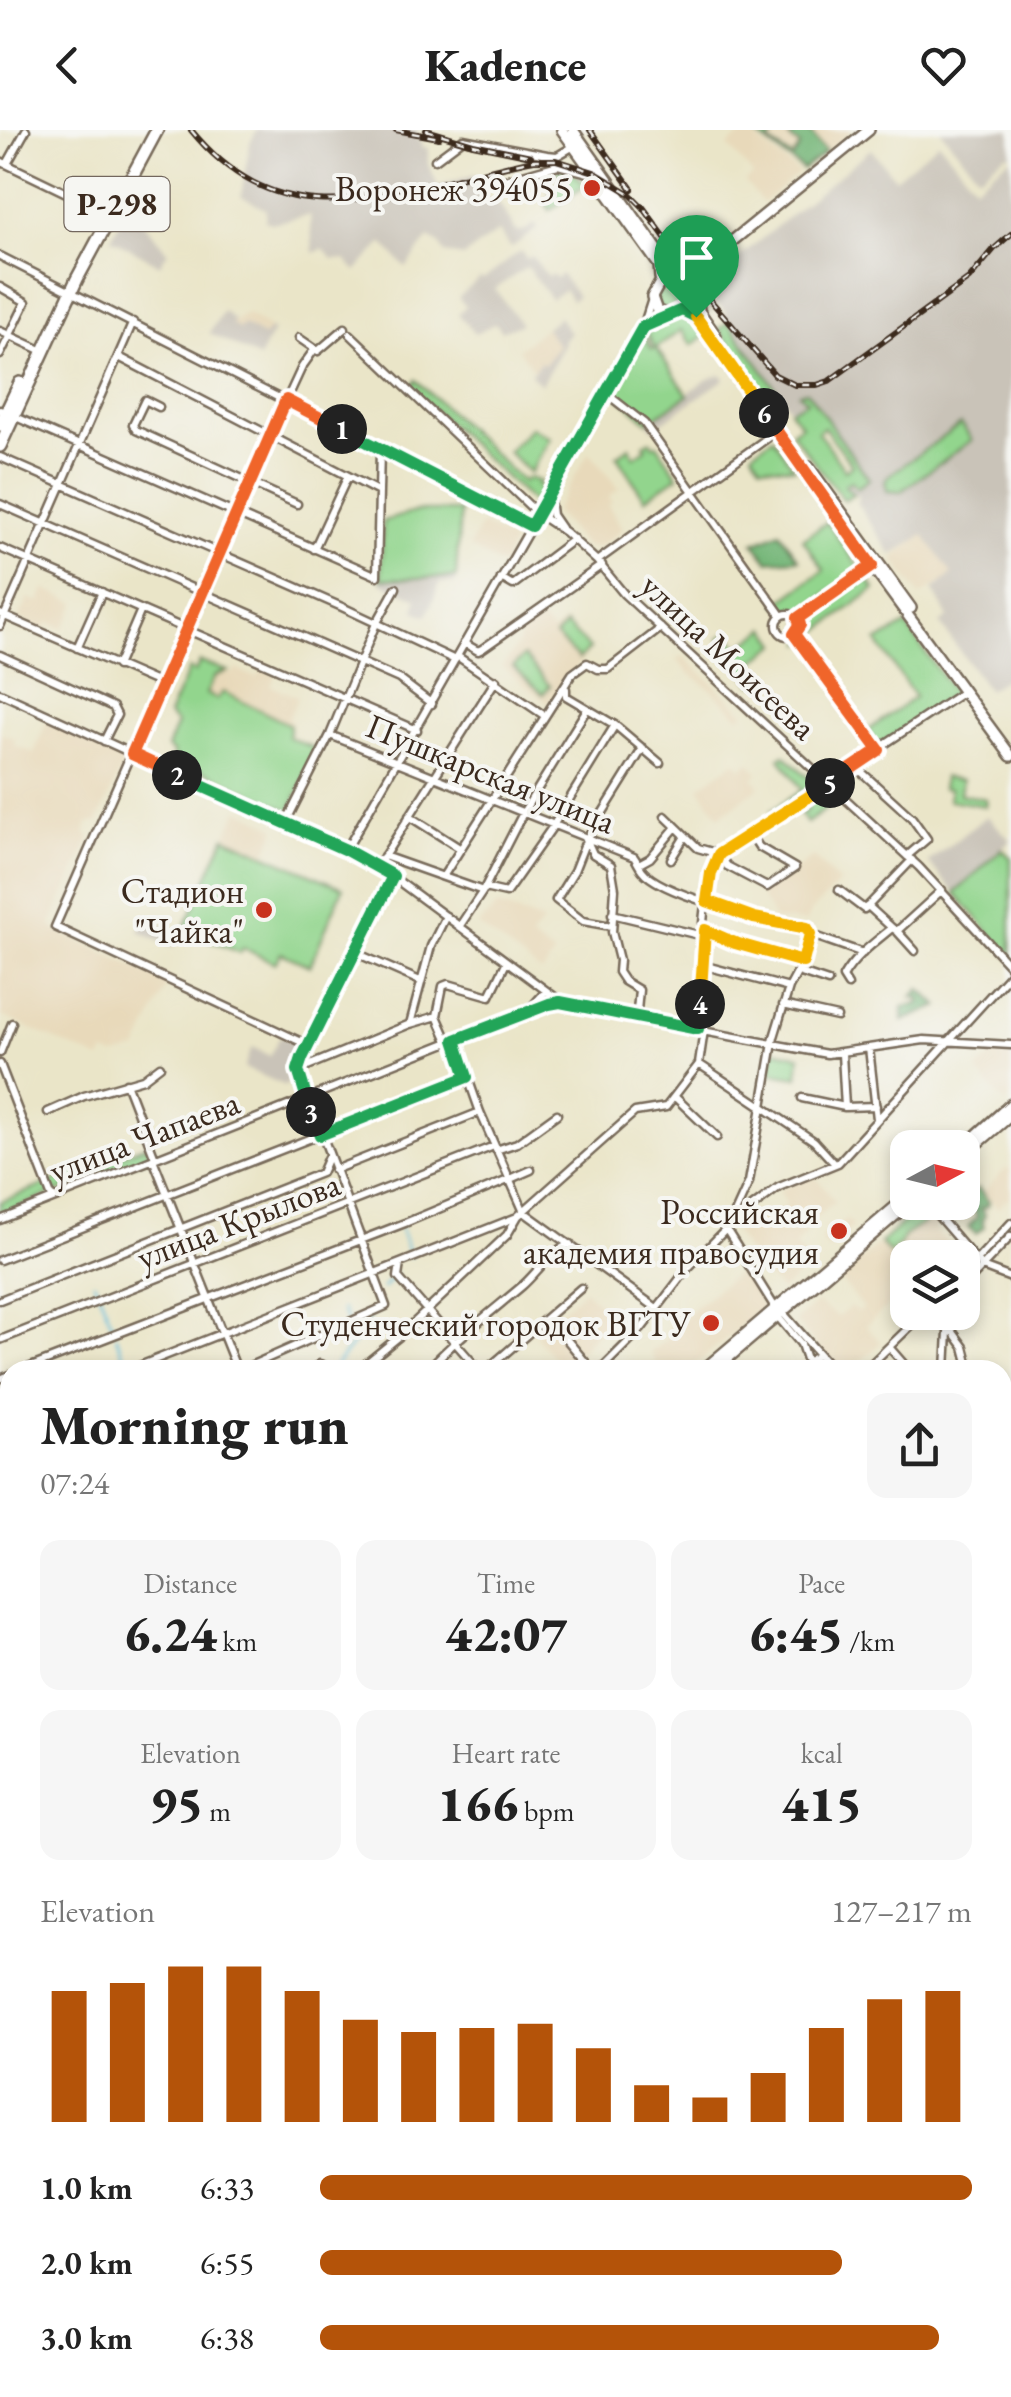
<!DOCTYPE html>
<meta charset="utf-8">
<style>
:root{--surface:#fff;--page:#f6f6f6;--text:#222;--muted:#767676;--accent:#b45309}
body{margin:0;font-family:"EB Garamond",serif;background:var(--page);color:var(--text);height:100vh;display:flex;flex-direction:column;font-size:38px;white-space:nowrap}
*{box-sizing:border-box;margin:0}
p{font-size:32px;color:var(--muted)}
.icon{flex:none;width:55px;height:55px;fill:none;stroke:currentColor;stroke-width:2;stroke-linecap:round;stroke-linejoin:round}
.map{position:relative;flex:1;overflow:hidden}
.side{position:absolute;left:0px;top:1230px;width:1012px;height:1038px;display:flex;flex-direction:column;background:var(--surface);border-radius:30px 30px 0 0;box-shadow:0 5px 15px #0003}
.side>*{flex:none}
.needle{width:65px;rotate:83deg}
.controls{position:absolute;left:890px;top:1000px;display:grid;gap:20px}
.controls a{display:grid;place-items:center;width:90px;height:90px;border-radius:20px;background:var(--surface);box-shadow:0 5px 15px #0003;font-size:50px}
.pin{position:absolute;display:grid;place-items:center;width:85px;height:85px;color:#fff;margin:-102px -42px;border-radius:50% 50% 50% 0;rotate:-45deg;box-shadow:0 0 10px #0007}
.pin .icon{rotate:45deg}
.km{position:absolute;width:50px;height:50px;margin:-25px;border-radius:50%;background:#222;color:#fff;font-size:28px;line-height:50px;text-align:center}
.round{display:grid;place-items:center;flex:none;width:105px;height:105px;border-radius:20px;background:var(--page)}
.headline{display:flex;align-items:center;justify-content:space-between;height:170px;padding:0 40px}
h1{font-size:55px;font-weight:800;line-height:75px}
.stats{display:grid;grid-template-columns:repeat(3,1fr);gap:15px;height:170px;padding:10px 40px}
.stats div{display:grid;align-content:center;border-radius:20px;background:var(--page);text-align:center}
.stats b{font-size:50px;font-weight:800}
.stats small{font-size:28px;font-weight:400}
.stats p{font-size:28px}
.chart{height:280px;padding:20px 40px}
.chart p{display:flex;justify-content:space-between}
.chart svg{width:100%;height:180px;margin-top:10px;stroke:var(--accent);stroke-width:6}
ul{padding:0 40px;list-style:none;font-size:32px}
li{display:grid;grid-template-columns:160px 120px 1fr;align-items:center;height:75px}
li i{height:25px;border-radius:12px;background:var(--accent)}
header{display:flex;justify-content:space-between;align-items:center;height:130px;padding:0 40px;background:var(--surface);font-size:45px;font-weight:800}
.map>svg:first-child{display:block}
.built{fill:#e8d9ba}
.industrial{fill:#c9c3b8}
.green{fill:#92d58d;stroke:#668056;stroke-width:2.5;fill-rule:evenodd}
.forest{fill:#75b678;stroke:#58704b;stroke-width:2.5}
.water{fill:#5dbddc;stroke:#4c747d;stroke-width:2.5}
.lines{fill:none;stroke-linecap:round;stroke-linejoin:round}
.stream{stroke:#5dbddc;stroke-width:2.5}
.minor-casing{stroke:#786b5a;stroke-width:11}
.major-casing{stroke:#786b5a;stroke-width:14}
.highway-casing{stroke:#786b5a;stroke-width:16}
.minor{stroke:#fff;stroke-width:6}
.major{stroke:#fff;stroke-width:9}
.highway{stroke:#fff;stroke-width:11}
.rail-casing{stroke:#3b2a1e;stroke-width:6}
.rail{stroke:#f6f6f2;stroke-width:2.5;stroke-dasharray:8;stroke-linecap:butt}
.split-1-casing{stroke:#fff;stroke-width:20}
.split-2-casing{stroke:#fff;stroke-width:20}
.split-3-casing{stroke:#fff;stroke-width:20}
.split-4-casing{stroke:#fff;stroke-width:20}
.split-5-casing{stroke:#fff;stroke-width:20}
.split-6-casing{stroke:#fff;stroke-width:20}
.split-7-casing{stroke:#fff;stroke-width:20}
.split-1{stroke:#22a559;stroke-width:12}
.split-2{stroke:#f0652b;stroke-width:12}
.split-3{stroke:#22a559;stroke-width:12}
.split-4{stroke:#22a559;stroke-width:12}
.split-5{stroke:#f5b400;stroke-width:12}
.split-6{stroke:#f0652b;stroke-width:12}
.split-7{stroke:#f5b400;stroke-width:12}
.poi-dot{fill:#c8321e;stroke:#f6f6f2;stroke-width:4}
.labels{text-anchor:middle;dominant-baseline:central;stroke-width:8;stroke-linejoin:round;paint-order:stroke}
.shield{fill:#f6f6f2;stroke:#73675e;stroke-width:2.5}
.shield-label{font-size:32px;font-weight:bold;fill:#3b2a1e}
.poi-label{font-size:35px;fill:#3b2a1e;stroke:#f6f6f2;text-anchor:end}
.street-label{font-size:35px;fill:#3b2a1e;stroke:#f6f6f2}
</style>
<header><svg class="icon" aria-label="back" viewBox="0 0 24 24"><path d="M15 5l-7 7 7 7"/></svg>Kadence<svg class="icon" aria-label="heart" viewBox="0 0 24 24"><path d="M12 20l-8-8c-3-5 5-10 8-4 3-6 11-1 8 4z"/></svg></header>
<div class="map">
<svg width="1011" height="2267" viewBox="0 0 1011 2267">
<rect width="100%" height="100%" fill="#f6f6f2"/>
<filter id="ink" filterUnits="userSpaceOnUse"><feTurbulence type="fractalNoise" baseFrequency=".01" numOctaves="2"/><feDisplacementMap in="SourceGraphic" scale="20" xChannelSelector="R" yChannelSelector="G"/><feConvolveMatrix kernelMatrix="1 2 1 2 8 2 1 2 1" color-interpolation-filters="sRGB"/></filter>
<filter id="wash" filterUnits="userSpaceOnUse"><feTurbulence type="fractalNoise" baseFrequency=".0048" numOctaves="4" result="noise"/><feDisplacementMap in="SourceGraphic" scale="40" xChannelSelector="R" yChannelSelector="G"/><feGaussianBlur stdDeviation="2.25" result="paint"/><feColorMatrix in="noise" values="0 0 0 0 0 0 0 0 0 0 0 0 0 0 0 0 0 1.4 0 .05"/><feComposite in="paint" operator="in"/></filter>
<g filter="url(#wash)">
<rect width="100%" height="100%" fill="#eae5c8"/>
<path class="built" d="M750,0H853L803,40Z
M747,1L799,43L763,73L745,52L753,45L728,16Z
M246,183L270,199L263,207L244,196L239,200L231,194Z
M545,198L559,215L544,235L540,232L533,240L518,219Z
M589,322L619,359L609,366L612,372L608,375L623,399L601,416L592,418L586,417L554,382Z
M482,394L513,412L502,436L469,417Z
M924,404L953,445L920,466L894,429L897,424Z
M44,459L77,473L63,499L48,492L44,500L19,489L29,468L39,472Z
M540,488L552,502L565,492L592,519L547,573L502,537L518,514L521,501Z
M683,526L745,583L739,587L711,559L690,544L677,530Z
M200,532L233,544L236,539L257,548L263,538L276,544L271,556L298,567L288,589L292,592L288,607L318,620L290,681L173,627V622L167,618L177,594L168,585L189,539L195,542Z
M47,590L126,628L97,692L85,694L88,696L85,702L90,708L51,793L52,798L168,853L137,920L115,926L104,923L101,930L0,885V603L16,609L14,615L34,623Z
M736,631L741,638L750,632L758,643L753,647L760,657L719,686L699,657Z
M239,679L276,698L266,725L225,707Z
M813,727L840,753L811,781L806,792L775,790L759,764Z
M498,776L543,792L531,808L554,825L542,843L478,795Z
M998,920H1011V967L1005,973L976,941Z
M1007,1038L1011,1042V1065L998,1078L982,1063Z
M815,1045L835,1072L803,1098L806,1104L795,1116L810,1134L781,1161L764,1142L759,1143L734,1101L735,1095L751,1082L762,1093L787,1074L778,1060Z
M920,1077L938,1096L934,1100L962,1127L908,1128L906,1160L866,1196L881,1213L852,1239L837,1238L795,1191L817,1173L838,1187L850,1177L858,1182L863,1178L839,1149Z
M847,1089L853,1096L829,1119L821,1111L823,1106Z
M743,1138L766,1176L688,1240H650L648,1237L656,1231L650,1223L670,1206L666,1201Z
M584,1160L612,1185L578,1223L551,1190Z
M550,1192L576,1224L561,1237L535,1205Z"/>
<path class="industrial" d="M257,0H418L417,8L422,10V17L428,18V34L438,56L475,44L490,72L496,69L517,102L524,101L535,94L538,98L511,118L499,101L463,127L445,124L439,114L429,108L406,138L383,113L356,141L345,130L333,129L323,119L313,123L310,85L271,93L265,91L266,79L241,66L250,13Z
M940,0H1011V25L1006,24L979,46Z
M939,12L975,56L1011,27V545L988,560L940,494L948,488L933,460L952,444L924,405L892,425L856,372L859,369L856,364L849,363L844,355V340L851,335L825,297L817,302L801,295L724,186L726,183L711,167L714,148L871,19L895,48Z
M126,81L142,91L168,121L160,135L111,108Z
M521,121L527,129L532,126L548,147L552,144L556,148L561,144L577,166L572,171L564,160L551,169L527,137L495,159L521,194L501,201L495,193L475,204L458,184L466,176L458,168L480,148L483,150Z
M223,181L234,190L232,194L239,199L244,195L263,207L270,199L273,201L259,228L209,203Z
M559,187L570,203L564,209L563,217L541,254L530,245L540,232L545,234L558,215L545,198Z
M721,244L725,249L652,299L648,292L706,250Z
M456,447V453H440L427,486L415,481L417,468L381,453V449Z
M987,686L1011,710L955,763L928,732Z
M146,786L180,803L173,818L139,801Z
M280,906L298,913L284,944L290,947L286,956L244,938L252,917L270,926Z"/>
<path class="green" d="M559,39L570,40L586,55L550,80L545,72L553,66L549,59L564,52L556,40Z
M696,136L701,141C702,163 687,172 669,180L658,177L656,165L667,143Z
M683,184L691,185L705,206L692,215L681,200L656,218L688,265L648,292L615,263L643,206L652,219L655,218L645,201Z
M728,192L779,263L769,270L719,199Z
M416,250L523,352L528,348L540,352L537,356L542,360L535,375L410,257Z
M807,261L869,349L857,358L851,351L844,355L853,364L844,370L791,302L801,295L790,280L807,271L799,263ZM824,297L852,335L845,340L818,302Z
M961,294L972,310L900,362L887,361L885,351L888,346Z
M531,297L550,308L530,343L508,322Z
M773,307L794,338L761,335L752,322Z
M650,311L653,316L657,314L678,346L645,369L617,326L630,317L634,327L646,319L644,315Z
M418,381H460L456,447L381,449L383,391Z
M827,392L861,440L799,484L777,474L824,440L803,409Z
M864,444L875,459L803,513L802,488Z
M566,495L590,519L579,529L555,506Z
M906,495L954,563L879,617L867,601L915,567L877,512Z
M767,498L778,514L753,532L751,536L761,550L754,555L720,508L728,503L738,516H742Z
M524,526L550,556L543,564L513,537Z
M200,532L228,541L215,546L206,564L217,569L223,562L290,595L288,607L318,620L290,681L173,627V622L167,618L177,594L168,585L189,539L195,542Z
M784,625L818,656L774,686L771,681L802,660L780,628Z
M944,647L962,650L960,664L986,669L985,676L948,670L950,659L942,658Z
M820,661L831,675L807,693L799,682H807L808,675L800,674Z
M225,707L343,758L310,836L281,823L275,833L243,818L240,823L184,799Z
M1002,719L1011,728V827L955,763Z
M774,920L800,926L798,947L771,943Z
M147,1015L151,1026L0,1084V1072Z
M915,1082L924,1093L904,1106L901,1114L890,1124L880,1113Z"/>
<path class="forest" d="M750,0H779L769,12L793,28L800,16L789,8L799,0H808L826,22L803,40Z
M780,402L799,429L768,431L754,413Z
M920,859L939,876L903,891V877L919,874L920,868L912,867Z
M978,1058L989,1072L988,1076L981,1078L985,1085L982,1090L984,1097L976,1104L968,1097L977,1087L973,1075L965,1068Z"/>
<path class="water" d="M0,1756L10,1763V2171L0,2193Z
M1003,1890L1011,1891V2267H0V2198L10,2204V2258H1002Z"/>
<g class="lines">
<path class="stream" d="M400,1098L410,1127
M94,1152L115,1200
M383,1158L395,1144
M342,1179L346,1190
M116,1207L129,1237
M334,1237L361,1204L369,1187
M1002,1820L1011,1821
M1002,1878L1011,1860"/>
</g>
</g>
<g filter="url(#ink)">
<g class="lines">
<defs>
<path id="minor" d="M435,30L463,9L547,25L557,26L574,16
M0,31L110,84
M7,34L26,0
M502,51L558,35L596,45
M0,126L531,396
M0,157L26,172L0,225
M644,197L669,185
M0,201L43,221
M350,204L538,384L565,402L597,431L624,464L919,737L1011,837
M299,208L318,221L345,198
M119,227L379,362
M607,264L644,293L781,485
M159,277L145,270L133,295L136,300L297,374
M0,280L377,446L380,319
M0,327L342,477L455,530
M550,369L552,385L561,398
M0,374L399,549L432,574
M0,418L417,600
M314,419L348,346
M597,431L777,301
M501,448L513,455L574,409
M777 495a11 11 0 1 1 22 0a11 11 0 1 1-22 0Z
M0,484L161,554
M797,488L872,436
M0,496L133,192
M795,504L879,619
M464,513L478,521L482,519L602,435
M77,518L102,462
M0,525L113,577L117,585L104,611
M457,526L545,586
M117,536L141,480
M566,559V566L615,595L660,633
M0,563L378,736L567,876L827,924L924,910L1011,915
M330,605L634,727C637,731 639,736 642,740C662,767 773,790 807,798L809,804L863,823
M855,636L912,688L927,709L907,726
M409,686L461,719
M665,686L698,718L719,724L727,736L767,757L795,738L759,717L752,706
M285,694L330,605L375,496L396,458
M588,713L593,724L611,735L615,759L612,802L619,830L618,842L624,851L639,860L637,881
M346,720L607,264L643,197L652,169
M384,726L483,761
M671,729L684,708
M639,734L650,728L676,697
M378,736L496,550
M444,745L572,544L587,533L598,539H608L661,498
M484,758L506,763L551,699L615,595
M839,760L864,779L868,776L892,798
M868,776L912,730
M612,784L703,806
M446,786L431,816L410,894L437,886L449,913
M611,796L583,791L556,770L574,741L587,708L643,618
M459,797L483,761L524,681L587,579
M705,800L735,813L803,832
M897,801L915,821
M354,822L420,851
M702,835L789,858
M798,842L828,852
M848,855L843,847C854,827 875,812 892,798L897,801L942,760
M783,875L837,887
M529,880L545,862
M437,886L443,856L448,854L490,866L506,833
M699,899C702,852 697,764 719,724L963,562
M455,911L480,982L524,1082L655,1177
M308,915L55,797L270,306L302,237L314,220
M869,918L877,989
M0,923L12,893
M842,924L845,977
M0,934L52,1068
M699,934L704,900
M298,940L410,894
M126,953L155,1028
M675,967L717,1007
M802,968L845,977L876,976
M48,982L84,966L143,949L160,936
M496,1020L517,1013L557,984
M153,1029L237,1240
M334,1040L480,982
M508,1050L531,1040
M926,1072L982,1137L1011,1148
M0,1090L517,885L558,873
M730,1094L749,1052L774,907L789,858L803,832L809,804
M726,1099L776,1179
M0,1130L467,947
M400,1134L398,1147L479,1240
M962,1146L1011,1093
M962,1158L1011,1106
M0,1170L321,1043L328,1027
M783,1183L833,1240
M548,1187L592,1240
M778,1187L801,1214L807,1232L819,1225
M950,1198L964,1217L970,1240
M0,1210L494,1016
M889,1217L909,1240
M23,1240L405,1093L508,1050
M129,1240L517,1087
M241,1240L386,1176L298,940L383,760L393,746
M313,1240L320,1234L335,1240
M358,1240L401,1205L507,1105L518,1086L635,982L666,977L699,934L814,1011L835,1034
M427,1240C456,1209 490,1183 522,1156C538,1142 549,1122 570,1114
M486,1240L581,1158
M600,1240L642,1198L688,1138L736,1089L779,1057L838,1033L1011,843
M865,1240L925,1182
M946,1240L949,1182
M0,1249L10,1245
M0,1291L10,1288
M0,1317H10
M1002,1374L1011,1381
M0,1387H10
M0,1400V1435L10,1485
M1002,1428L1011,1418
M0,1561L10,1559
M1002,1629L1005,1630L1002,1641
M0,1630L6,1665
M1002,1683L1011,1687"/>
<path id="major" d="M562,0L659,135L660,148
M573,0L665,130L675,135
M725,117L698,169L669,185L657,181L652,167L667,140L698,133L725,117L869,0
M698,169L699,181L716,206
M682,180L696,187L846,401L1011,626
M809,337L911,478
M962,1018L1011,974
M962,1027L1011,985
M703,1240L908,1066
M714,1240L911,1072
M1002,1783L1011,1782"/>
<path id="highway" d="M0,295L20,253
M0,316L77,149L157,0
M0,1724L10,1735
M19,2267L21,2258"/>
</defs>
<use href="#minor" class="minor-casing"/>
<use href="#major" class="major-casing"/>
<use href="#highway" class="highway-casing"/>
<use href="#minor" class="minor"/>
<use href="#major" class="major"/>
<use href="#highway" class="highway"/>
<defs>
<path id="rail" d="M191,0C290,122 409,54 534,30H556L594,42L629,63L643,77L711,171L775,245L795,255H817L829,251L969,149L994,119L1011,104
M396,0L439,8
M426,0L473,14L531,26
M590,0L632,59"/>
</defs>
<use href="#rail" class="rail-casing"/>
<use href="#rail" class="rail"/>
</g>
</g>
<g class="lines" filter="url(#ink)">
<defs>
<path id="split-1" d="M342,299L531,396L643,197L682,180L696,187"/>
<path id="split-2" d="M177,645L132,624L286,270L342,299"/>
<path id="split-3" d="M177,645L346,720L393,746L302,928L298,940L311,982"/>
<path id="split-4" d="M311,982L320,1005L467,947L455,910L549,874L560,872L698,899L700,874"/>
<path id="split-5" d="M700,874L705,800L735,813L803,832L810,804L807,798L754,788L707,771L711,743L719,724L830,653"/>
<path id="split-6" d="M764,283L872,436L798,488L800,495L794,504L879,620L830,653"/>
<path id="split-7" d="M696,187L764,283"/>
</defs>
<use href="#split-1" class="split-1-casing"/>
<use href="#split-2" class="split-2-casing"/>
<use href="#split-3" class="split-3-casing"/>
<use href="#split-4" class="split-4-casing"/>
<use href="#split-5" class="split-5-casing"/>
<use href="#split-6" class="split-6-casing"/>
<use href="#split-7" class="split-7-casing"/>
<use href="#split-1" class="split-1"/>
<use href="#split-2" class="split-2"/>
<use href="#split-3" class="split-3"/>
<use href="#split-4" class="split-4"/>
<use href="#split-5" class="split-5"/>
<use href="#split-6" class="split-6"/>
<use href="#split-7" class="split-7"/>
</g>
<g class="poi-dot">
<circle cx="592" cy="58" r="10"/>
<circle cx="264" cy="780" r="10"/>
<circle cx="839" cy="1101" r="10"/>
<circle cx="711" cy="1193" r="10"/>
</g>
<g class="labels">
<rect class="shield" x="64.5" y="47" width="105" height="54" rx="8"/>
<g class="shield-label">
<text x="117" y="74">Р-298</text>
</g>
<g class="poi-label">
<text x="572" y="58">Воронеж 394055</text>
<text x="244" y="760">Стадион<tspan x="244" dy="40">"Чайка"</tspan></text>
<text x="819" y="1081">Российская<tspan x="819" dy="40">академия правосудия</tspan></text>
<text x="691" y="1193">Студенческий городок ВГТУ</text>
</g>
<g class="street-label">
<text transform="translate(729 526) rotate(43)">улица Моисеева</text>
<text transform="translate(491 643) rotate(22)">Пушкарская улица</text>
<text transform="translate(144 1006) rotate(-21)">улица Чапаева</text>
<text transform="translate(238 1090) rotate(-21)">улица Крылова</text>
</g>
</g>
</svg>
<div class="controls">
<a><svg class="needle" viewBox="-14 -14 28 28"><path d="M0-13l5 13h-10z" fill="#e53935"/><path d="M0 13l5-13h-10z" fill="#767676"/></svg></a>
<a><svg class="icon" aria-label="layers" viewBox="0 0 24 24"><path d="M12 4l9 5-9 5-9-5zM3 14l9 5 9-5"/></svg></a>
</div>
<div class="pin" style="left:696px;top:187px;background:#1e9e55"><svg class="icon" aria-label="arrive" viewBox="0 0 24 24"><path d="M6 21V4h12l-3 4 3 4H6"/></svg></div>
<b class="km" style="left:342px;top:299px">1</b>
<b class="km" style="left:177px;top:645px">2</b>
<b class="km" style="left:311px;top:982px">3</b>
<b class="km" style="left:700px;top:874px">4</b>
<b class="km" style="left:830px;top:653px">5</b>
<b class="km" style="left:764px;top:283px">6</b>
<section class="side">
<div class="headline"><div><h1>Morning run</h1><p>07:24</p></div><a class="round"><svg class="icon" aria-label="share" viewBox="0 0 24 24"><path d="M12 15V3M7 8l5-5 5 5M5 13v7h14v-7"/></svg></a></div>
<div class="stats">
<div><p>Distance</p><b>6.24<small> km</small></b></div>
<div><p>Time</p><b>42:07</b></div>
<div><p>Pace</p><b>6:45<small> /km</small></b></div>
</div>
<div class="stats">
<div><p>Elevation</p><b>95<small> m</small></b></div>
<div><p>Heart rate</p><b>166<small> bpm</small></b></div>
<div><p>kcal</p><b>415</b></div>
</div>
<div class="chart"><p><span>Elevation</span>127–217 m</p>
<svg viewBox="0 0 160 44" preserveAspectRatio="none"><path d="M5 44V12M15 44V10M25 44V6M35 44V6M45 44V12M55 44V19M65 44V22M75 44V21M85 44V20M95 44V26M105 44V35M115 44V38M125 44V32M135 44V21M145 44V14M155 44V12"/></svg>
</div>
<ul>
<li><b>1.0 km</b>6:33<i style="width:100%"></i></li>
<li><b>2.0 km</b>6:55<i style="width:80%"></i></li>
<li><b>3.0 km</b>6:38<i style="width:95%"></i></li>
</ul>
</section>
</div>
